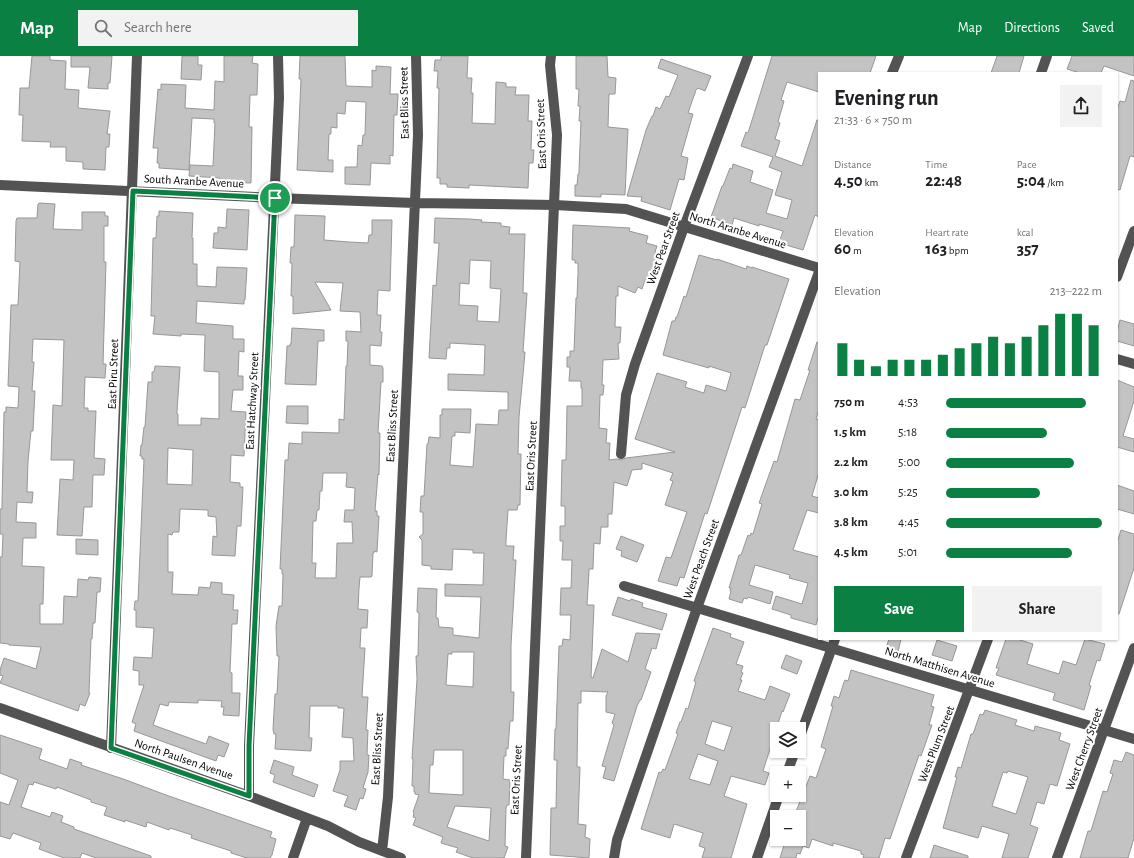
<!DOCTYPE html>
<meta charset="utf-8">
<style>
:root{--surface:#fff;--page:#f2f2f2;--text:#202124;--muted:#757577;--accent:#0b8043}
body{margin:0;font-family:"Alegreya Sans",sans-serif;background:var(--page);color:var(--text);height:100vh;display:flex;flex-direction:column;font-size:15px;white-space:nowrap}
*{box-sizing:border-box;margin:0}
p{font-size:13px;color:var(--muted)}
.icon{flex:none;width:22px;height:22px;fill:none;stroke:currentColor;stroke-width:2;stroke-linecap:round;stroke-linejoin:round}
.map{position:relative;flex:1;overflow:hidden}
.drawer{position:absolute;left:818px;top:16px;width:300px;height:568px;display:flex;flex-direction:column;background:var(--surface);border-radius:0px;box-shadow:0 1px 3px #0004}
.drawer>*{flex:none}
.tools{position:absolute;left:770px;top:666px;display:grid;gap:8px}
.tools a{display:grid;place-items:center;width:36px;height:36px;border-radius:0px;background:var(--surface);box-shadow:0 1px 3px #0004;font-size:20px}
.pin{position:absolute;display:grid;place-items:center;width:34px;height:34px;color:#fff;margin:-17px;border:2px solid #fff;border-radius:50%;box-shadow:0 1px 4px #0007}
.round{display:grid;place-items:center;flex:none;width:42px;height:42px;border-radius:0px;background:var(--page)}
.overview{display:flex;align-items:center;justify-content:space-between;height:68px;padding:0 16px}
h1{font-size:22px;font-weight:700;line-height:30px}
.metrics{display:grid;grid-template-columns:repeat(3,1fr);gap:6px;height:68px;padding:4px 16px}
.metrics div{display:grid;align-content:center}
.metrics b{font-size:17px;font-weight:700}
.metrics small{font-size:11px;font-weight:400}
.metrics p{font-size:11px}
.chart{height:112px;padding:8px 16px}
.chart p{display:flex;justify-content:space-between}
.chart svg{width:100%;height:72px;margin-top:4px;stroke:var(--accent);stroke-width:6}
.cta{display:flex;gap:8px;margin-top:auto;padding:8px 16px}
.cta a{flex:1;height:46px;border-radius:0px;background:var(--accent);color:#fff;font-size:16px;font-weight:700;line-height:46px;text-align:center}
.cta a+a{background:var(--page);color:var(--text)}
ul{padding:0 16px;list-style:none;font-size:13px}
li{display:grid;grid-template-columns:64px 48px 1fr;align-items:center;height:30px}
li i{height:10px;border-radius:5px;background:var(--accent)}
header{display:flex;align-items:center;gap:24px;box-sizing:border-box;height:56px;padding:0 20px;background:var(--accent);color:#fff}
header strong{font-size:19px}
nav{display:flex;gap:22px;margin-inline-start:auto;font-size:14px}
.search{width:280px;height:36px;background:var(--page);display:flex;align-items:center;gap:10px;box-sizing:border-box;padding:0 14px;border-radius:0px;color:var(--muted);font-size:15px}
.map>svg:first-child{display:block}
.building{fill:#c3c3c3;stroke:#979797;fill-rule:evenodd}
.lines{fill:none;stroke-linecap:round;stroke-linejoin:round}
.minor{stroke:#535353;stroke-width:10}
.route-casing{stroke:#fff;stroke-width:8}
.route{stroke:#0b8043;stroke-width:5}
.labels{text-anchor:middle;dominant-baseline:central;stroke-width:4;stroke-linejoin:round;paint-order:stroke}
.street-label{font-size:12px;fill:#000;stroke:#fff}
</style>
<header>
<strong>Map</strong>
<div class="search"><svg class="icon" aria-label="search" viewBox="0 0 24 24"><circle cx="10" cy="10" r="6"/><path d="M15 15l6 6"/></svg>Search here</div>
<nav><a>Map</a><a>Directions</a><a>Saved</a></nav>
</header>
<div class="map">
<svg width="1134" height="802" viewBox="0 0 1134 802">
<rect width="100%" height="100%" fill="#fff"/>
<path class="building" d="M32,0H50V4L66,5L65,33L79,34L78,52L110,55L107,78H110L109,91H106L105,114L83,113V106L66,105V91H50L51,86L22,85L23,59H19L20,32H29Z
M71,0H112L110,27H108V33L88,32L90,11H71Z
M182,0H198V9H202L201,24L181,23Z
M224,0H253L252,7L258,8L257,39H250L249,71H252L251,127L220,126V122L189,120L190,109L213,110L215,67H214V63L192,62L189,114L159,112V107H157L158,92H153L158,33L161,34V28L186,29L185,52L214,54L215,25L224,26Z
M300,0H345L346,30L372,31V14L376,15V10L391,11L390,38H398L397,59H394L393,100L390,99V108L371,107L370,129L345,128V111H357L358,89L362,90L363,79H365L366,46L346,45L345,58L337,57V72L331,71V78H329L328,104H333V116L297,114L301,23H299Z
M441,0H468L467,22H472L471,37H473L472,67L495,68L496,26L506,27V31H516L515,39H529L528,65H532L531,94H534L533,107H529L528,132L469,129V132L447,131V128H440V122H437L439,32H437L438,15H434L435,4H441Z
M576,0H607L608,21L616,22L615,38H609L608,71L628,73L625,139L601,138V141L575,140V129H577L578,118H579V114L581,65H579L580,50H578L579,33H576Z
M772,0H876L870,17H819V36L787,26L781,44L784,45L778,66L780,67L775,83L780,85L775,100L802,110L817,64H819V161L815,159L803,194L779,187L783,175L759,168V170L734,162L732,169L711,161L722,130H723L730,112L732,113L733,108L753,115L750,126L773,134L766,157L787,163L792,144L775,139L782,116L769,111L773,101L741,90L746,76L748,77Z
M997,0H1024L1019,17H991Z
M1072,0H1134V20L1104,10L1101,17H1080L1067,13Z
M661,3L711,20L705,35L698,32L696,34L688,57L693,58L681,100L688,102L684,124L679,123L670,154L641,145L642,141L627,140L646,74L652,60H653L656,51L660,53L666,40L669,41L678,19L658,12Z
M1131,24L1134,25V101L1130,100L1120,134L1117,133V54L1120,45L1125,46Z
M40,147L55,148L53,173L82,174V156H105V160H108V170H104V206H106L103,308H106L105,322L85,321L84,352H88V355H96L94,402L105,403L104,419H93L92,451H84L82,480L57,479L60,423L73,424L74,404H51L53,349L62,350L64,284L33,283L32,306H34L32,335H35L33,375H31L28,405L27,436H33L32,447L17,446L16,466L36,467V482H23L22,510L44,511L43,548H40V568H63L64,540L77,541L78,523L88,524L89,521L101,522L100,536H97L95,567H93L92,583H91L89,637H90L85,650L80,648L78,655L0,627L3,620L0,619V614L4,602L36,613L41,591L9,589V588L0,587V501H2L3,478H0V453H2V449L4,356H6V351L18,352L19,331L8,330L11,249H18L20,206L15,205L16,165L17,162H37L38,148Z
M227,153L249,154L247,194L213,192L214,177H218V171L226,172Z
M159,155L193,157L192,182H193V208H197V230L216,231L217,211L247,212L245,244H244V248L197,245L196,267L233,270V283H244V296L239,295L238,320H243V334H233L231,355L246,356L244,400L231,399L230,426L240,427V431H243L241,470H237L235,500L212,499L213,480L217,481L216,461L208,460V454L180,453L179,476H173L172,479L168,478V516H173L172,538L198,539L199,531L210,532L211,526L222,527V538L234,539L233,554H238L237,568H232L230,616L232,617V637H240L239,660L223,659L224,651H221L222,645L198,644V647L169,646L168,650L160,648L153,669L206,688L209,680L229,688L224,701L218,699L216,705L134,675L136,668L132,666L144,629H139V615L133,614L134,601L152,602L154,572L136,571V554H134L135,545H138L144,403H142V400H140L141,389H142L144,371H145L148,326H152V316H154L155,310L180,311L177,355V358H178V369H201V362L219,363V316L204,315L205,279L181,278V280L153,278L155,260H151L153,182H156L157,160H159ZM168,392L193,394L192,429L167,428Z
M295,159L325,160L324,184L349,186L368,187L369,179H372V164H392L390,235L378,234L377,259H381L380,276H382L381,290L370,289V309L382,310L383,312V326H381L378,377H380L379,419L378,418L375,455H377V460H379L377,496L374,495V497H373L372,520L371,521H360L359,532L358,553L368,554L367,572H361L360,592H365L362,641H368L366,674H368L367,699H369L368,716L363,732L366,733L363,743L360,742L356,754L344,750L348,740L333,735L340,714V705H354L353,682L342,681L344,652H338V650H310L309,682H312L311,695L275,693L276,678H274L273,673L275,638H277L279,600H277L276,570L279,550H282L283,518H282V513H280L285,404H288L289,387L302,388V376L339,377V363L344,364L346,310H347L348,285H346V275L361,276L360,256L340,255L343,227L315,226L331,254L293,258V240H291L292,207H290L291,191H294ZM323,417H347L346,431L355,432L354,454H345L344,466H352L353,487H337L336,522H315L316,507H312L313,465H316L317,454H319L320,435H322Z
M435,162L469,163L482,164L481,166L501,167V170L510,171L509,178H525L523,237H527L523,296H525L524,308L519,361L518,398H521L520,449H518L517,454H508L506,484V490H514L513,504H516L511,589V636H514L513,665H510L508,693L506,692V700H504L503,723L510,724L509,749H507L506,752L505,790L508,791L504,802H473L467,800L456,796L458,792L441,787L443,781L413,769L416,762L413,761L414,757L413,756L419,739L415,738V736H414V730H412L413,703H412L417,623L416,600H418L419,557L417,556L418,532L437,533L436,562H438L439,571L453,572V579L479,582L481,541L445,540V528L483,529L484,497H473V494L453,493L452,514L431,513V510L422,509V484L419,481L423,478V456H420L421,440H424L427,388H428L429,381L440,382V359H442V353H471L470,377L455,376V380H452L450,409L473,411L476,368L498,369L499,354H508V336L448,334V318L484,319L485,289L450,287V292H447L446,303L429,302L433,229L436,230L439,187H434ZM470,204L491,205L490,232L501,233L499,266L477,265L478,250L459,249L460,227L469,228ZM452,596H474L473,631L446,629L448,598H452ZM434,694H463V739L429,737L430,709H433ZM455,750L491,752L489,785L447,771Z
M573,169L630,172L629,175L648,180L646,187L657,190L655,196L658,198L649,225L645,224L642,233L638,231L635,237L618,230V240H616L615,271H621L620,287H618L619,303L603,304L602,329H604L603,339H600L599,372L607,373L606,387H610L609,404L617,403L621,404L626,402L675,396L635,383L657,317L687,326L685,331L704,337L706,329L726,335L731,317L709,310V312L663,299L672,265H675L676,261H677L684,240L686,241L699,199L717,204V203L746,213L747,210L752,212V211L789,223L767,289H765L745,352L742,351L707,458L705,457L684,522L680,521L677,530L658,525L666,501L671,502L687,456L665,449L673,425L670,424L673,417L642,407V413L632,414L627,430L614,426L612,458H608V471H601L600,488L594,487L593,513H589V515L587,549H594L591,621L593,622L602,593L628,606L636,577L660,578L656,593L652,592L645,613L651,616L641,644H640L637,650L614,725L603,722L606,711L602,710L614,669L612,667L615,658L606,656V640L608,636L581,635V647H578L577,711H580L578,768L586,769L585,781L590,783L589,802L550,799L551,752H556L557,704H554L555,673H556L559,590H562L563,583L570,584L571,559H560L561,532H571L572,504H562L563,485H560V470H565V450H561L562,404H566L567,350H582V332H581V325H569L570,311H567V301H570V295H574L576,242H577L578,218V207H575V204H572Z
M1120,264L1134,268V290L1117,285V276Z
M292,272L324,274V285H318L316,329L285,328L287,290H290V288H291Z
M817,286L819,287V353L816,363L819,364V416L812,440L819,442V457L807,454L793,494L819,501V559L816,569L791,562V559L772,553L776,540L802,548L808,527L789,522L790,519L755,509L749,529L773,536L770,548L748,541L747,543L744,542L742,547L729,543L731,535H730L731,532H729L739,499H741L748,479L750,480L751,477L753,478L762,448L759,447L774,405L777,406L795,343L800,344L810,314H808Z
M1117,324L1134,331V345L1123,380L1134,383V396L1117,391Z
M287,350H308V368L286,367Z
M1117,429L1134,435V458L1117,453Z
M1121,474L1134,478V512L1119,558H1117V487Z
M621,480L644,489L637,506L621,500L622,495L616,493Z
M76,483L98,484V499L76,498Z
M618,541L630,545L631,543L643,547L642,551L667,558L662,574L612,559Z
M713,572L731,578L730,581L744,586L736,608L743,610L741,616L743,617L740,624H742L738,635L765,644L770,630L790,638L783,656L782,655L763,715L769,717L765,729L731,720L724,740L747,748L731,802H702L705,792L699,790L703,777L674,768L670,782L641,773L659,716L661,717L663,713L665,714L678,678L676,677L680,666H681L686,652L688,653L696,626L694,625ZM712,665L732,671L724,695L705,688ZM698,698L718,705L710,729L689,723Z
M889,583H901L898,596L886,592Z
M1006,583H1017L1033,588L1027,608L1059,618L1063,605L1076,609L1085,583L1105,588L1100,605L1097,604L1089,629L1091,630L1084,654L1053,644L1055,637L996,619L999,612H996L998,606Z
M937,584L957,590L952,605L932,599Z
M786,599L802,605L797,618L781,612Z
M851,614L934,639L931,650L934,651L929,669H932L921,700L919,699L890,783L885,782L879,802H863L864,799L861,798V795L833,787V790L812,783L809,792L803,790L800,798L797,797L796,802H780L784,789H785L787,783H799V759L795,758L810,720L816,722L826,693L821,691L833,650H831L834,640L839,642L844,626L845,624L848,625Z
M985,654L1017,664L1015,669L1034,675L1035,670L1061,677L1059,684L1070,688L1057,730L1050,728L1044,748L1037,746L1030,769L1038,772L1028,802H1002L1009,778L982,770L978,782L943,772L957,721H955L958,711L961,712L971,678H973L980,658L983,659ZM1008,715L1028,721L1016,758L992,750L1003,716L1007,717Z
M0,679L42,693L39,703L67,713L70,703L82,707L81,709L126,724L166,739L272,776L270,781L276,783L272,799L270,802H247L231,797V795L191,782L192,779L170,772L169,774L147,766L146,771L125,764V766L104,759L107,751L91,746V744L57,731L56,733L34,726L33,729L29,728L21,751L50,761L52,756L63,760L61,766L74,771V773L151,800V802H96L82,797L80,802H64L39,793L41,787L13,777L10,783L0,780V746L9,749L18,724L0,717Z
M1126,696L1134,699V782L1128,802H1080L1088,775H1091L1103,735L1107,736L1113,718L1110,717L1114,704L1122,706Z
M274,704L294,711L292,719L318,729L314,741L273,726L275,719L270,717Z
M934,789L968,800V802H930Z"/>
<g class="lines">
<path class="minor" d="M892,17L899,0
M1041,17L1047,0
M0,129L275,142L415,147L555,149L626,153L819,212
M1117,221L1134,175
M1117,303L1134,308
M621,398L626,339L635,308L684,171L748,0
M624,530L1134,683
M0,652L249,740L328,770L359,786L401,802
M799,683L835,583
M111,692L137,0
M787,717L795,695
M249,740V690L279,42L278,0
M382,795L388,741L418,79L416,0
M293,802L307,762
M526,802L557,79L550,9L551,0
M614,802L617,784L697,552L819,216
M757,802L779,739
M906,802L988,583
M1057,802L1134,592"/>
</g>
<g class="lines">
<defs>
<path id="route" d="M133,135L275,142L249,690V740L111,692Z"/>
</defs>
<use href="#route" class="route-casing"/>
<use href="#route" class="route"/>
</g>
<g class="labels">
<g class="street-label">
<text transform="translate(404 47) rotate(-91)">East Bliss Street</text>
<text transform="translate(541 78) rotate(-92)">East Oris Street</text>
<text transform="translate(194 125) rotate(3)">South Aranbe Avenue</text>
<text transform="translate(738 174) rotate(17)">North Aranbe Avenue</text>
<text transform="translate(663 192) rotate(-70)">West Pear Street</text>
<text transform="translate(113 318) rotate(-88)">East Piru Street</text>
<text transform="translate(252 345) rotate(-87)">East Hatchway Street</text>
<text transform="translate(392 370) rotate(-87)">East Bliss Street</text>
<text transform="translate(531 400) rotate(-87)">East Oris Street</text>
<text transform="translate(701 503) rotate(-70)">West Peach Street</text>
<text transform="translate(940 611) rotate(17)">North Matthisen Avenue</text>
<text transform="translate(936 688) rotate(-69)">West Plum Street</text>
<text transform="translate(377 693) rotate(-87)">East Bliss Street</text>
<text transform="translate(1084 693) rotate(-70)">West Cherry Street</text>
<text transform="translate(184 703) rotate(19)">North Paulsen Avenue</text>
<text transform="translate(516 724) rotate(-87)">East Oris Street</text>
</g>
</g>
</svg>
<div class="tools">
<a><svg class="icon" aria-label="layers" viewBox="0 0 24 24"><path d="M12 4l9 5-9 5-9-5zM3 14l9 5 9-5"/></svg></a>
<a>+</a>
<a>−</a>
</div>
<div class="pin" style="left:275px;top:142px;background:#1e9e55"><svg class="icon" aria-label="arrive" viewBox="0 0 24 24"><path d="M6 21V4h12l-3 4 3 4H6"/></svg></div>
<section class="drawer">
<div class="overview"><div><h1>Evening run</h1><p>21:33 · 6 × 750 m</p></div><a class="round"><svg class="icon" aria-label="share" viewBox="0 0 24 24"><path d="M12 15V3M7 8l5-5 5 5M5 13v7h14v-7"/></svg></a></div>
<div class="metrics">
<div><p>Distance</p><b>4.50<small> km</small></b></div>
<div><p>Time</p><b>22:48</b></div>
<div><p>Pace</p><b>5:04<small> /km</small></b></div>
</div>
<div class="metrics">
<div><p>Elevation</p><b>60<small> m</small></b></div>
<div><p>Heart rate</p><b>163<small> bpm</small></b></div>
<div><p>kcal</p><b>357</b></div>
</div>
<div class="chart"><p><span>Elevation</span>213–222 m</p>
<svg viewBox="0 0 160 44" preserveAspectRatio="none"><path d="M5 44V24M15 44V34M25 44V38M35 44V34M45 44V34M55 44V34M65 44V31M75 44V27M85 44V24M95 44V20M105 44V24M115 44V20M125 44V13M135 44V6M145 44V6M155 44V13"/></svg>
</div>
<ul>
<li><b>750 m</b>4:53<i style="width:90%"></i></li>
<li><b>1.5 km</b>5:18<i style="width:65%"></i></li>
<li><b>2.2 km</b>5:00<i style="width:82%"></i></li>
<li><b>3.0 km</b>5:25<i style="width:60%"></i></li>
<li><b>3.8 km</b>4:45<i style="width:100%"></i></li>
<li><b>4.5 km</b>5:01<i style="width:81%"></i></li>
</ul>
<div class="cta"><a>Save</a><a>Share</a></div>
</section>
</div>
